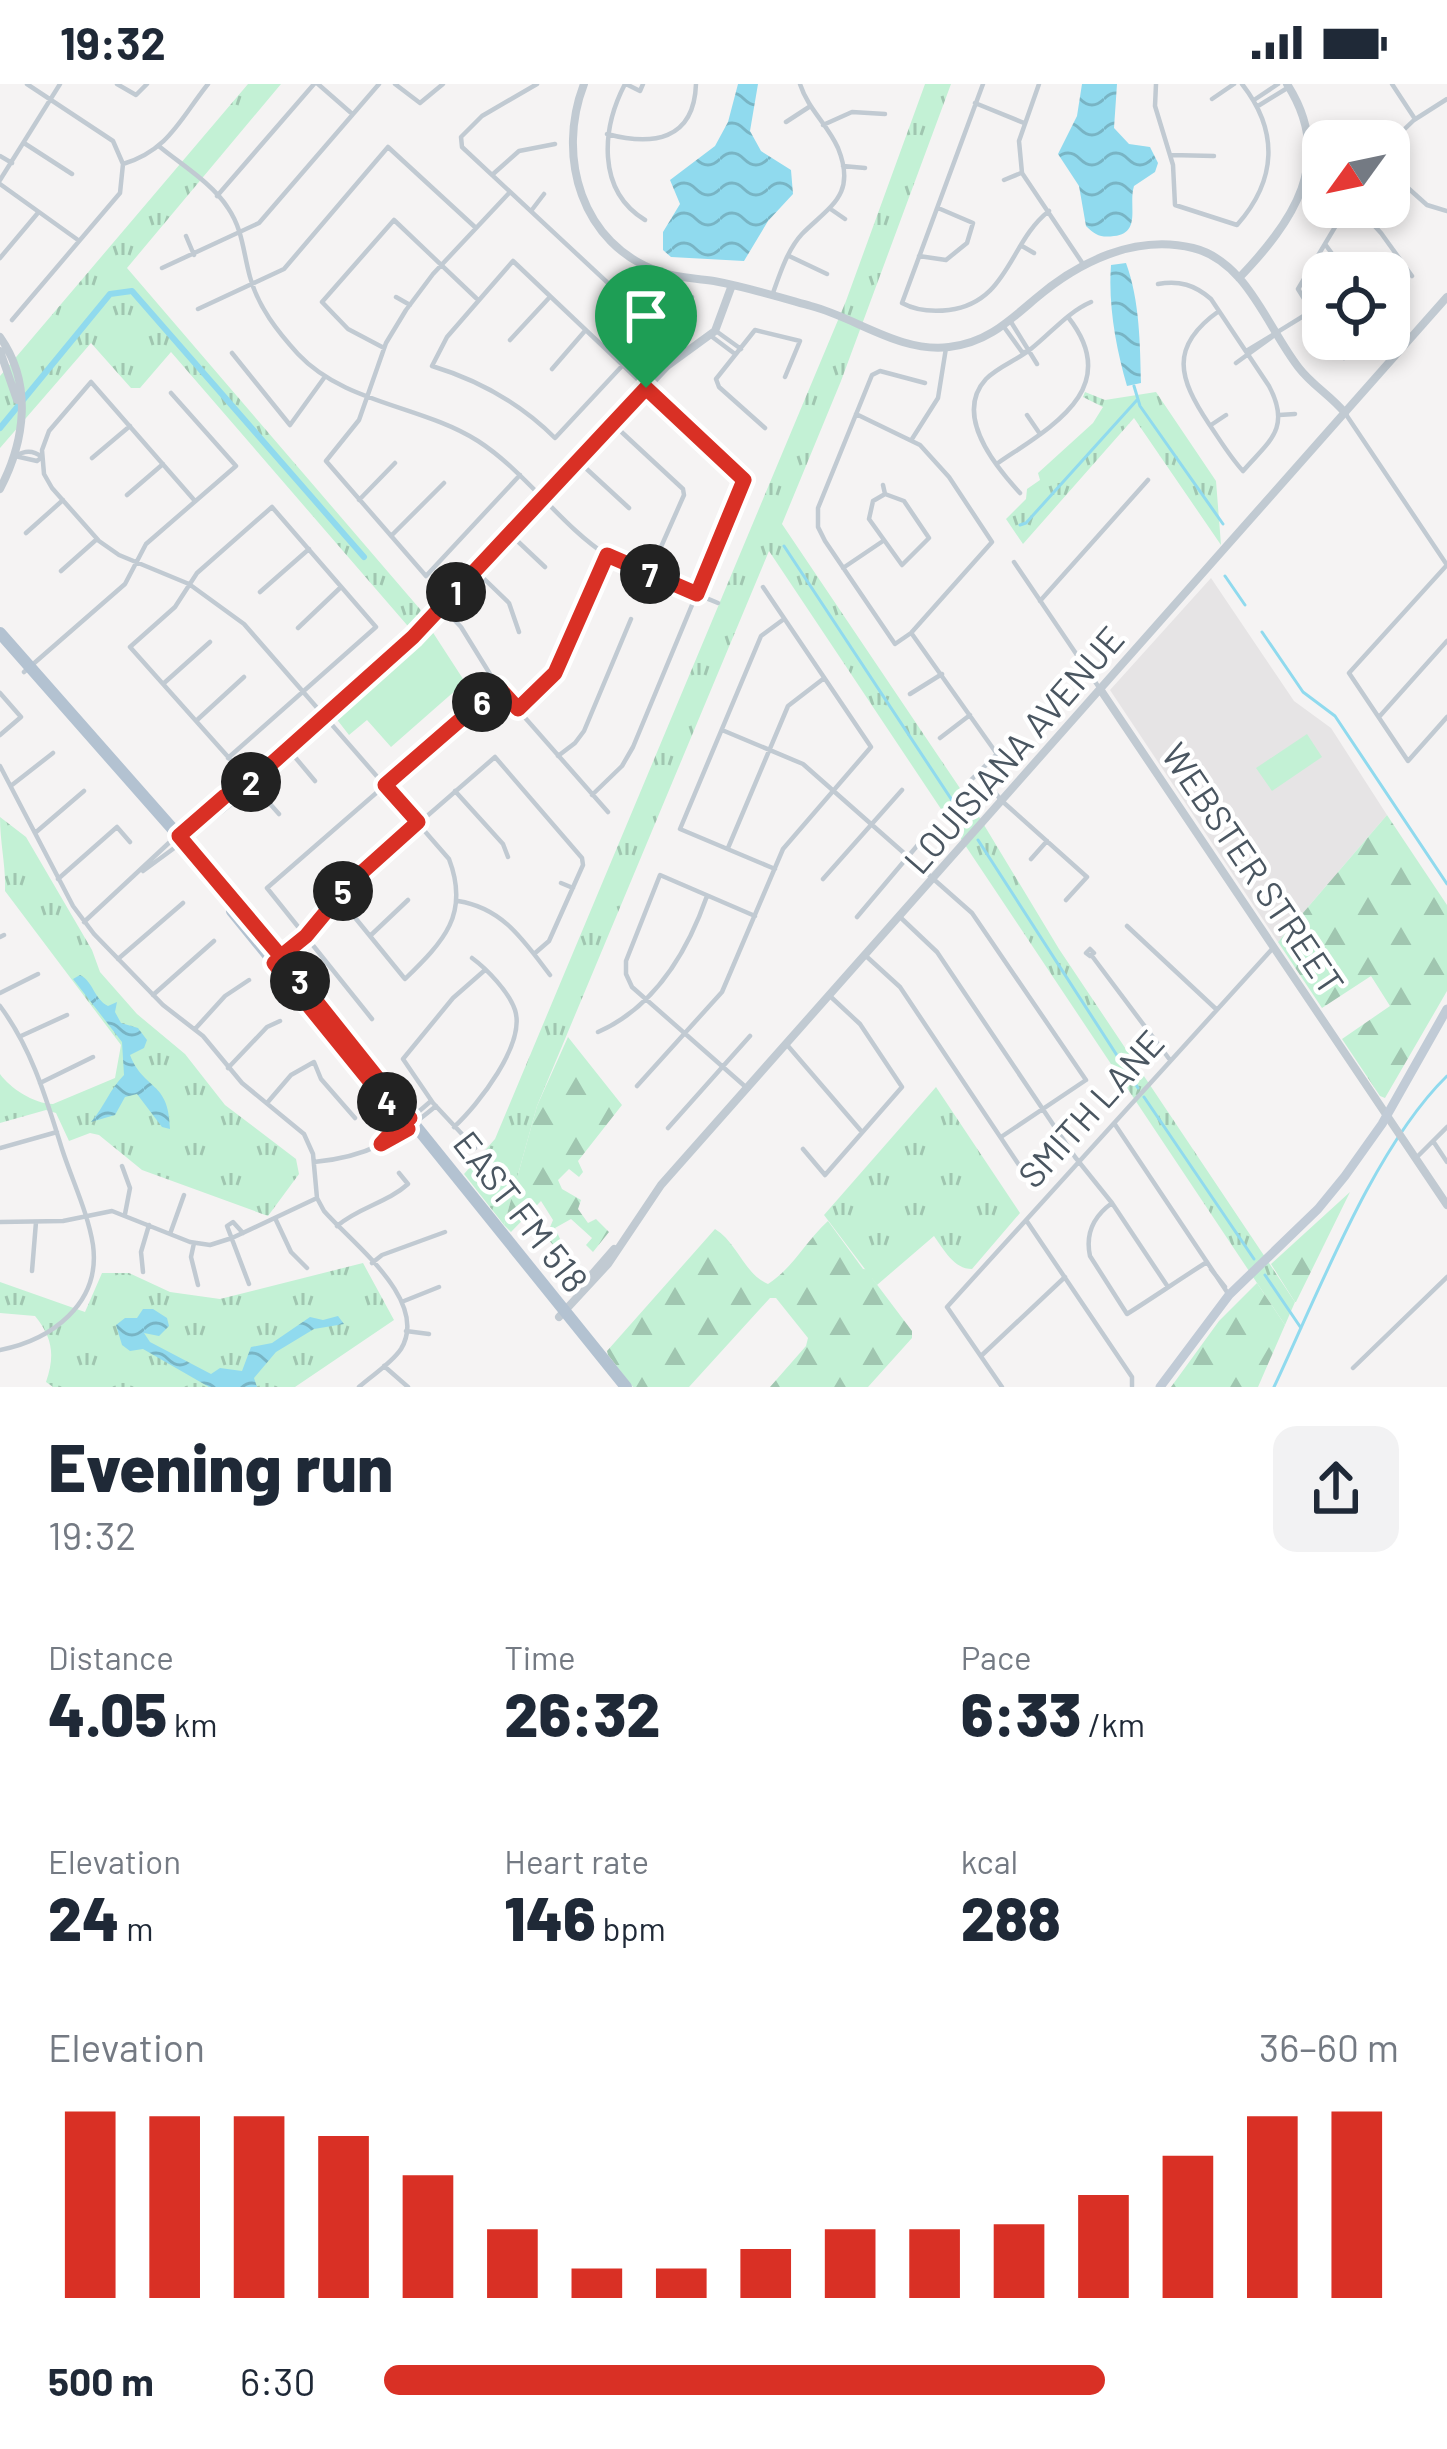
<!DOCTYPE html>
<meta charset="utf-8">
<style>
:root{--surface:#fff;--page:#f2f2f3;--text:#1f2937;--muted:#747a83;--accent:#d93025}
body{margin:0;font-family:Barlow,sans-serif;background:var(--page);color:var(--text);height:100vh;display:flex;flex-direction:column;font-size:45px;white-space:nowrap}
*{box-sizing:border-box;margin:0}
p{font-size:39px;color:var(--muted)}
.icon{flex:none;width:66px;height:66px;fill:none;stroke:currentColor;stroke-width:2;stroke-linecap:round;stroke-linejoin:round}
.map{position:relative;height:1303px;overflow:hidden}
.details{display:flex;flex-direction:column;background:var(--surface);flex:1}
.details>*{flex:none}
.needle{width:78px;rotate:237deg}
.tools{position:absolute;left:1302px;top:36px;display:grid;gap:24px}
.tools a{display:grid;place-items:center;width:108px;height:108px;border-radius:24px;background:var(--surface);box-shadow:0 6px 18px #0003;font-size:60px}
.pin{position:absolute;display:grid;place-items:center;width:102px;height:102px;color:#fff;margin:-123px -51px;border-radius:50% 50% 50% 0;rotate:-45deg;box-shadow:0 0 12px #0007}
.pin .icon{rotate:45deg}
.km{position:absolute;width:60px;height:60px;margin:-30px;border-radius:50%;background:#222;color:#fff;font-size:33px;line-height:60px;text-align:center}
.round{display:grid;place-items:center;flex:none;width:126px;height:126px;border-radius:24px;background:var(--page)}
.headline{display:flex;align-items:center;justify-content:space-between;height:204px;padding:0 48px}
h1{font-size:66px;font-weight:800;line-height:90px}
.figures{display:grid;grid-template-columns:repeat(3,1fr);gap:18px;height:204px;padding:12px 48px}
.figures div{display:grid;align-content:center}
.figures b{font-size:60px;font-weight:800}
.figures small{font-size:33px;font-weight:400}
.figures p{font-size:33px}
.chart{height:336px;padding:24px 48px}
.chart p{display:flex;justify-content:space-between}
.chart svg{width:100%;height:216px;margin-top:12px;stroke:var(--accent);stroke-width:6}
ul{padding:0 48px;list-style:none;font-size:39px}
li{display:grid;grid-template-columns:192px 144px 1fr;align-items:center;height:90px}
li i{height:30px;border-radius:15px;background:var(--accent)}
.status{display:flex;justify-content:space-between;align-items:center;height:84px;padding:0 60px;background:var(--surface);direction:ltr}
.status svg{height:33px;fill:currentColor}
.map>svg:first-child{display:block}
.education{fill:#e6e4e5}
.grass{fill:url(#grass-tufts)}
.forest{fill:url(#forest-firs)}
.park{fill:#c3f1d5}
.water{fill:url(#water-waves)}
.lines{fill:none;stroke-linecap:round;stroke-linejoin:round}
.stream{stroke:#90daee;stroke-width:3}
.canal{stroke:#90daee;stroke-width:6}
.minor{stroke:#c1cad2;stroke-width:4.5}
.tertiary{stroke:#c1cad2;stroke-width:8}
.secondary{stroke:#c1cbd6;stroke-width:9}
.primary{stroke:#b3c2d1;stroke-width:12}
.route-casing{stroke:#fff;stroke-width:24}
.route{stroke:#d93025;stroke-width:15}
.labels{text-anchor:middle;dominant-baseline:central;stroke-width:9;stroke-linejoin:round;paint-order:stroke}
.street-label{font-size:36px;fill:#4a5661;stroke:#fff}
</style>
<div class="status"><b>19:32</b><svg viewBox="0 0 49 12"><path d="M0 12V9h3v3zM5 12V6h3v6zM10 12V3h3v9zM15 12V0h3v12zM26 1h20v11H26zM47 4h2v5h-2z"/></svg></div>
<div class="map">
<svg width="1447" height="1303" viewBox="0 0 1447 1303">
<defs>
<pattern id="grass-tufts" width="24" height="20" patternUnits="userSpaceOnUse" patternTransform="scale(3)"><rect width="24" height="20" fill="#c3f1d5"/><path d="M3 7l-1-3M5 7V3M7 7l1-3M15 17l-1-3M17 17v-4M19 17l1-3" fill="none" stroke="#a0c6b0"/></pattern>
<pattern id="forest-firs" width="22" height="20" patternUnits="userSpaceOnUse" patternTransform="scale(3)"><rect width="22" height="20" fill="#c3f1d5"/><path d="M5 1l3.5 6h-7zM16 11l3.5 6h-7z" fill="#a0c6b0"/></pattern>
<pattern id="water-waves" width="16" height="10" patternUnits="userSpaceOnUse" patternTransform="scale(3)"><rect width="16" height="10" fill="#90daee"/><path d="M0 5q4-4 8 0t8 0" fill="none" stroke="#78b4c4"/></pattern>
</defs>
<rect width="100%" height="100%" fill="#f5f3f3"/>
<path class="education" d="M1211,494L1294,617L1331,644L1387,731L1278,858L1110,606Z"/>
<path class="grass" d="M248,0H281L127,184L425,531L413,548L171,268L140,304H131L91,259L0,364V292Z
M925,0H951L841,297L782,440L978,731L1059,865L1295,1218L1285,1241L769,467L537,1022L504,1141L464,1090L495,1055L846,217Z
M1085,308L1105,316L1156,308L1216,397L1221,461L1134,334L1023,460L1006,435L1026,415L1027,405L1040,396L1038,389L1093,339L1103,323L1083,313Z
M0,733L26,753L92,866L100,888L137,930L185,970L225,1021L296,1075L299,1090L268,1132L142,1086L99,1051L90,1049L69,1057L56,1029L46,1026L0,1039V990C10,1004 34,1020 53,1020L115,994L121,961L5,807C6,782 0,760 0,733Z
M936,1003L1020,1129L972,1185C954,1185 944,1166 934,1152L877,1201L824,1131Z
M363,1179L394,1236L295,1303H53L46,1298C55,1272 53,1254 35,1232L0,1229V1198L85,1228L102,1189H129L170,1208L220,1215Z"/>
<path class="forest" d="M1387,731L1447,821V907L1385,1014L1380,1012L1342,955L1390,922L1371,892L1322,924L1278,858Z
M568,953L622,1021L578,1077L583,1088L579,1093L569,1085L558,1096L562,1105L581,1116L578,1125L588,1139L596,1135L609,1148L593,1168L586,1161L592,1154L571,1135L555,1144L561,1157L554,1162L546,1153L553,1136L541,1117L511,1148L504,1141L537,1022Z
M1350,1108L1296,1218H1295L1271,1180Z
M828,1137L863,1185L872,1186V1194L912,1247V1254L868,1303H770L806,1262L808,1254L776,1214H770L689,1303H633L608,1271L607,1267L715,1145C737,1158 744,1190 768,1200C794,1183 805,1158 828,1137Z
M1257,1199L1285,1241L1258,1303H1171L1219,1237Z"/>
<path class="park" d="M430,544L465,598L391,663L367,636L349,651L335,633Z
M1307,650L1322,673L1272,707L1256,684Z"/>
<path class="water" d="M738,0H758L750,47L761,67L791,86L793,110L768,137L744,177L671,173L663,166V148L680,120L670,96L715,62L728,38Z
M1082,0H1117L1114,44L1129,60L1150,63L1158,79L1155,88L1134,102C1128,121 1142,149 1114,152C1101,154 1095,151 1086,142L1079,102L1058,70L1077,32Z
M1126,179C1140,217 1140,261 1141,299L1127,302C1116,264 1108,221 1111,181Z
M80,891C93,897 94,915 108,922L117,918L115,928L121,939L138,944L147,956L144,964L130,971C144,1007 169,996 170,1045L162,1043L137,1010L125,1013L115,1031L91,1038C105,1022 109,1006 124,991L122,958L73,895Z
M143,1225H153L167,1234L169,1242L159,1252L144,1249L150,1258L211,1290L220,1284L242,1287L251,1263L272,1259L310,1233L323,1236L338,1232L344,1240L314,1245L276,1268L254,1294L257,1303H209L143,1265L130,1267L122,1261L116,1241L125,1234H137Z"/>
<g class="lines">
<path class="stream" d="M1134,302L1140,322L1223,440
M1020,441L1026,439L1137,316
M784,462L969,742
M1225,492L1245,521
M1262,548L1303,608L1335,632L1447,800
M978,756L1138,1004
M1144,1013L1254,1175
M1265,1191L1301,1244
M1274,1303C1318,1210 1374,1063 1447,992"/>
<path class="canal" d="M0,344L110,210L132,207L364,473"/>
<path class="minor" d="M117,0L136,11L147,0
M318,0L350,28
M395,0L420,19L443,0
M537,0L482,32L461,53L462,63L653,241L661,243C675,237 688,229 692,213
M625,0C602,44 596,106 645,136
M626,0L640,7L643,0
M983,0L902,219C917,227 933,228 949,226C1009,218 1009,158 1049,127
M1039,0L1019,57L1022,89L1083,180
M1156,0L1155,22L1173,81L1175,121L1237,141C1277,96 1279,47 1242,0
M1392,0L1415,35
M1212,15L1234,0
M1254,16L1278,0
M975,19L1024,39
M1258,22L1289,3
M786,38L809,23
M823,41L852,28L885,30
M607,50C652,62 694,57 696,0
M24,59L72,90
M1389,60L1414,36L1447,15
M160,63C182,81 213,100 228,124C243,146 243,168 250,193C258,223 278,248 298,270C345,320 421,321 478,357C526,388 561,442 608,472C641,492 682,504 718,519
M1171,71L1214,72
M0,72L12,79
M1307,78L1323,79
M123,80C169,66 180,35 208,0
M843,82L865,84
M1389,87L1427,121L1447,127
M492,91L519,67L555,60
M0,96L60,0
M1004,96L1021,89
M0,100L78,156
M510,108L433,190L406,226L386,259L359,336L326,377L426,492L520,391
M217,112L314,0
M1357,123L1381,149L1412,192
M832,126L845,135
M531,127L544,110
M186,152L194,171
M1325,160L1346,189
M1022,162L1034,169
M789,172L827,190
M919,172L946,176L967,159L973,139L938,124
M0,174L37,130
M162,184L259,139L379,0
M1158,200C1179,196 1195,201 1211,215L1269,302C1292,345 1268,358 1243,387C1230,373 1220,356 1209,340C1179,295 1168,263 1219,227
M773,209C780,189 788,165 802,150C830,122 857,111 838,64C828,41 808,25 800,0
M396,213L410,221
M635,224L660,190
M198,225L284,185L388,63L476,144
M12,236L120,109L123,80L113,57L27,0
M1011,238L1037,280
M1004,243L1022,268H1028
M1323,245L1298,205L1347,123
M716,247L741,265
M711,252L735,270
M1330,255L1344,274
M510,256L548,215
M384,264L348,245L322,218L394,136L476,214
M232,269L290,341L324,294
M1248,270V266L1310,228
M1236,279L1276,250
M552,285L584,248
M1345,329L1447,481L1349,589L1408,677L1447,633
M856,330L920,361L949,393L992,458L911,549L895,560L825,457L818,443V424L872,291L880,287L925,299
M1027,331L1040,350
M1279,331L1295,330
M614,341L683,405L684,411L649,490
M1211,341L1226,331
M765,344L719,303L716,295L755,246L800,257L785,293
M912,355L938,314L946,264
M15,372L37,377L42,373
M16,372C25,366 33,366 42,373
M92,374L130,342
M578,377L629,424
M998,379C1049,344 1125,305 1068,233
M883,401L885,410L873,417L869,435L902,481L929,454L904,417L885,410
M1020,409C995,382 953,331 986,295C999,282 1018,276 1032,264C1052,248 1068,228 1091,218
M127,411L163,380
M359,416L395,379
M195,417L91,298L49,347L42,366L44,390L52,404L99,457L119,471L189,500L244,540L449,775C470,830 444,857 405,895L348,825L336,816
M26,449L63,416
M510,450L545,483
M391,452L444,399
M1014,478L1100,605
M843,484L883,457
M61,487L97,455
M476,487L509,519L519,548
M260,508L309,465
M1040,517L1148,396
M442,523L461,543L498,603L608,728
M298,544L341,503
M912,550L997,670L969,698
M24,588L125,500L146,460L236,382L171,309
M163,600L210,558
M0,609L21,633L0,651
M910,610L942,590
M517,625L555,589L606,472
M1379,633L1447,557
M196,637L244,593
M722,646L803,680L972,829L1086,996L1001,1053
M940,654L970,631
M289,666L315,697
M558,672L575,659L584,647L631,535
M228,674L376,543L272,423L197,489L175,523L130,563L279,730
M0,682L73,822L94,850L163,921L203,952L242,999L304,1050L313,1070L317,1114L324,1127C353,1160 430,1217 401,1265C391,1280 372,1291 359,1303
M979,690L1002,717L1087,793L1066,816
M12,701L53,669
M455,707L503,760L508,773
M592,711L622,682L633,663L744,396L513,177L447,253L432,282C478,296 521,320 555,354L622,282
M35,749L84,707
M728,764L788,622L823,595
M1031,775L1047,757
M775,785L680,745L761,552L784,535
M143,787L177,762
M58,795L117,743L130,758
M823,795L902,706
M561,799L573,804
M458,817C503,824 524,857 550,891
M857,833L933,743
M900,833L937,868L1075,1073L1112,1119
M84,838L172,756
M1127,842L1216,925
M370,852L408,816
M0,853L4,851
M1090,865L1094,869L1090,872L1086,869Z
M283,871L306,852L350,799L495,673L582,774L583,781L549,857L534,870
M866,872L900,903L1023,1087
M1092,872L1170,976
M118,875L183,819
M0,909L38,890
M153,911L214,857
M0,922C32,965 46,1014 62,1065C72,1096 88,1129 93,1161C101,1220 51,1256 0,1266
M372,935L267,804L498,603
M195,945L225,912L249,896
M598,948C655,923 687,869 707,812
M21,952L67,931
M788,962L862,1048
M228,984L267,943L280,937
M40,999L93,973
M637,1002L722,908L783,765L871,663L763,503
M748,1005L632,903L626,890V877L660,791L755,832
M267,1019L291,991L314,978L321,995L355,1034
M1114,1039L1229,1211
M454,1043C478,1021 526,960 515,926C509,908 487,885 472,874
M668,1044L750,952
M1433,1057L1447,1078
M381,1060L431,1017
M0,1064L57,1048
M475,1064L433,1019L403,975L453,914L485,886
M803,1065L825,1091L902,1003L860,940L831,913
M1417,1073L1447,1043
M314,1078C368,1073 395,1056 436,1022
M122,1082L130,1104L125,1130
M275,1134L291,1168L307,1184
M1026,1136L1132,1293V1302
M0,1138L63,1137L112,1127L190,1158L210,1161L232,1154L317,1114
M337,1142C359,1123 387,1119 408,1100L399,1089
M243,1149L233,1138L227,1142L249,1200
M170,1150L184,1111
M194,1159L191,1173L198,1201
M372,1179L382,1171L445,1148
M1211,1185L1225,1203
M32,1187L36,1138
M143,1188L141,1168L149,1141
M1168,1203L1112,1119C1094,1132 1085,1149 1090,1172L1127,1230C1154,1213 1180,1195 1207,1178
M404,1217L439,1203
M406,1247L429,1250
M981,1272L1065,1193
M384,1282L408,1303
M1353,1284L1447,1193
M1002,1303L947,1223L1274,863"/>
<path class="tertiary" d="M584,0C556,72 581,161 660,188C677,194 696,194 714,197C746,203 779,213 811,222C857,234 900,269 949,263C986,259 1008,238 1035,215C1078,178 1135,150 1193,164C1247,177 1268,245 1299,284C1312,301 1331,312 1345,329
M1239,194C1293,138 1336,76 1287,0
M0,253C33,300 25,357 0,405
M0,267L17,316
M1100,605L1447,1121
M172,756L225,712L249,699
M177,762L247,705L413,553L667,282L715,247L732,201
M588,1195L614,1165
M559,1233L608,1180L661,1101L1447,213"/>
<path class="secondary" d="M1160,1303L1229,1211L1318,1125L1345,1092L1382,1040L1447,925"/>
<path class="primary" d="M0,549L215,793L626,1303
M232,827L303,914"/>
</g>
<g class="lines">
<defs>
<path id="route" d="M646,304L413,553L251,698L225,712L179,752L277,868C320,922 363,976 406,1030L410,1034C399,1042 389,1050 381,1060L408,1045C405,1041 402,1037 399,1033L274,879C278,876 282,873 285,869L306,852L350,799L418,738L385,701L498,603L518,625L555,589L607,471L697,510L744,396L646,304"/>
</defs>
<use href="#route" class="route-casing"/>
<use href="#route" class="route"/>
</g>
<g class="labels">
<g class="street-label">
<text transform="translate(1013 665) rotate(-49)">LOUISIANA AVENUE</text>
<text transform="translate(1254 784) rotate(56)">WEBSTER STREET</text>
<text transform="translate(1090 1024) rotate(-48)">SMITH LANE</text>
<text transform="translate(522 1127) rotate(52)">EAST FM 518</text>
</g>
</g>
</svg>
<div class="tools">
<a><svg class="needle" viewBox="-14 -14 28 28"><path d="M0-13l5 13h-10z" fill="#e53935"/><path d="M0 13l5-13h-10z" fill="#747a83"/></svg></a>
<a><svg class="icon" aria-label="locate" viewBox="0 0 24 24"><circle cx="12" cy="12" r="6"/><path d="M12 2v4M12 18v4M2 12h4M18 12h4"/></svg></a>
</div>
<div class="pin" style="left:646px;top:304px;background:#1e9e55"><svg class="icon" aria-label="arrive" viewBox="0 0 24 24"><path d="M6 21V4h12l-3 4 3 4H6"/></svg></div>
<b class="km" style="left:456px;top:508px">1</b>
<b class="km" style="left:251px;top:698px">2</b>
<b class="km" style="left:300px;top:897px">3</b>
<b class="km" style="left:387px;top:1018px">4</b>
<b class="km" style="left:343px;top:807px">5</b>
<b class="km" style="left:482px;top:618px">6</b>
<b class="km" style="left:650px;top:490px">7</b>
</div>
<section class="details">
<div class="headline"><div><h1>Evening run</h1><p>19:32</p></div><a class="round"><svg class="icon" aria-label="share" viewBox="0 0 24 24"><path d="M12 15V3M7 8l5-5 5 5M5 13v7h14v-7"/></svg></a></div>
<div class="figures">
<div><p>Distance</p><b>4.05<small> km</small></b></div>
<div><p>Time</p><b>26:32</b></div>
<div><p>Pace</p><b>6:33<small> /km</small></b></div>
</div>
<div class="figures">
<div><p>Elevation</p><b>24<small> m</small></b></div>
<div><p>Heart rate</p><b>146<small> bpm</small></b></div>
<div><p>kcal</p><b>288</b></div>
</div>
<div class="chart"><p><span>Elevation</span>36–60 m</p>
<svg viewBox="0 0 160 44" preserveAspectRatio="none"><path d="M5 44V6M15 44V7M25 44V7M35 44V11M45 44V19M55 44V30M65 44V38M75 44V38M85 44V34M95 44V30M105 44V30M115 44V29M125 44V23M135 44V15M145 44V7M155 44V6"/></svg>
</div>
<ul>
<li><b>500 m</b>6:30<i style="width:71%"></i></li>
</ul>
</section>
